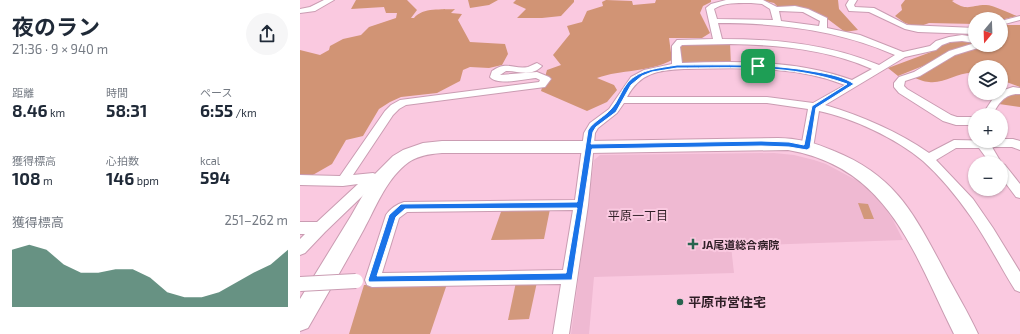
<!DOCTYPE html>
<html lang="ja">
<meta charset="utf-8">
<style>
:root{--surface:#fff;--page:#f6f6f7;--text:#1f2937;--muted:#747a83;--accent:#27644f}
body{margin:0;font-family:"Exo 2","Noto Sans JP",sans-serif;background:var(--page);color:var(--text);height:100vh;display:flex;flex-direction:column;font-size:15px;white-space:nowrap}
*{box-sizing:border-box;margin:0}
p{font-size:13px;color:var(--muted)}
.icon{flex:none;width:22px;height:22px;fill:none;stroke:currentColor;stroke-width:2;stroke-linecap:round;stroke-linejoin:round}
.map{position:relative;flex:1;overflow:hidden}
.side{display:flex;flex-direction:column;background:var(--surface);width:300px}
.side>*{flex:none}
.needle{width:26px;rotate:199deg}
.controls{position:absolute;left:668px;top:12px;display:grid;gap:8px}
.controls a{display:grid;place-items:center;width:40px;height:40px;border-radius:50%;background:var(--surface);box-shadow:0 1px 3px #0004;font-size:20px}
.pin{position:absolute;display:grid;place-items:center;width:34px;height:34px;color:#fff;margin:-17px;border-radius:8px;box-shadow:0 2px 6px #0006}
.round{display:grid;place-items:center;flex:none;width:42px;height:42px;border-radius:21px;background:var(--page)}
.headline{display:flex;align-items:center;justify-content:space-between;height:68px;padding:0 12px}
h1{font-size:22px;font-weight:700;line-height:30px}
.stats{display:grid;grid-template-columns:repeat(3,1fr);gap:6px;height:68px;padding:4px 12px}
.stats div{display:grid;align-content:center}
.stats b{font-size:17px;font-weight:700}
.stats small{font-size:11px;font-weight:400}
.stats p{font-size:11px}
.chart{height:112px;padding:8px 12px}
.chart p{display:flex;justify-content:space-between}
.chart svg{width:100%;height:72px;margin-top:4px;fill:var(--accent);opacity:.7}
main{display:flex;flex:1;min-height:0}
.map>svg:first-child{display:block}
.built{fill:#efb9d2}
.green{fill:#d2987b}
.forest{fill:#d19475}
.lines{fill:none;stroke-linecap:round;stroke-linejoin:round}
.street-casing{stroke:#ca9cb2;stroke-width:2}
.secondary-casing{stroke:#ca9cb2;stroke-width:2}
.street{fill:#fff;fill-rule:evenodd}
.secondary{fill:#fff;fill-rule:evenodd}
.street-bridge-casing{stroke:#ca9cb2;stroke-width:16;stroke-linecap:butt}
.street-bridge{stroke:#fff;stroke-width:14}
.route{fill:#1a73e8;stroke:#fff;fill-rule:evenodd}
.poi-dot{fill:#27644f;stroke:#fac9e0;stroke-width:1.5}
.labels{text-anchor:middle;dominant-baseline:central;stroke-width:4;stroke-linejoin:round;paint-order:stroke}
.poi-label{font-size:11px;font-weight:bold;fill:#301f27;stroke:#fac9e0;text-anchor:start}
.neighbourhood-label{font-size:12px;fill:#301f27;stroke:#fac9e0}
.near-poi-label{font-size:13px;font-weight:bold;fill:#301f27;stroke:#fac9e0;text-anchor:start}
</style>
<main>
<section class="side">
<div class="headline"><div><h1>夜のラン</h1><p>21:36 · 9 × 940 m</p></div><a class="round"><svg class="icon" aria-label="share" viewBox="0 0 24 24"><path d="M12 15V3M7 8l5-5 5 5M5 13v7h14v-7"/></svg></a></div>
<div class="stats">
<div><p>距離</p><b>8.46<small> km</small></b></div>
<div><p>時間</p><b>58:31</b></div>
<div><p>ペース</p><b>6:55<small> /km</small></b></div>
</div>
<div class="stats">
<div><p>獲得標高</p><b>108<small> m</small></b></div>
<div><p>心拍数</p><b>146<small> bpm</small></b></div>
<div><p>kcal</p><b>594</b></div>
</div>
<div class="chart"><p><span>獲得標高</span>251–262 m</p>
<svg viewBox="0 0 160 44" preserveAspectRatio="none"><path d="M0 44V9L10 6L20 9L30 18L40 23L50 23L60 21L70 21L80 26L90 35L100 38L110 38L120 35L130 29L140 23L150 18L160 9V44z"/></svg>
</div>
</section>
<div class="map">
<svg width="720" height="334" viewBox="0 0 720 334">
<rect width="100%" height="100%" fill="#fac9e0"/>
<path class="built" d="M474,153L494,155L514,160L526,164L556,180L572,192L584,206L593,220L603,240L431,246L434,273L294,277L289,334H271L294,160L300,155Z"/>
<path class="green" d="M430,43L431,65H379L377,46L381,44Z
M558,203L568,204L574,219H564Z
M202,209H250L244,239L191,240Z
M216,282H237L229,319L208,320Z
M147,284L130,334H49L64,285Z"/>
<path class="forest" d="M56,0H107L117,10L111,18H114C123,7 142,10 155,9L151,13L162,14L158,20L170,42L205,44L208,54L202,65L189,68L170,67L163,70L160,81L137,93L101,97L90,102L79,109L63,136L46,140L32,164L11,176H0V50L20,55L29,50L30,46L43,39L61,35L69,27L96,18L97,13H86L84,7L51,9Z
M168,0H198L189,5L170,8Z
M216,0H274V2L261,16L242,18H217L226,9L213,3Z
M306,0L332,1L333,5L355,3L356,0H411V2L403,6L400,13L410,33L402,38H369L372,60C347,73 322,69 297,78L314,85L317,90L307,102L287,111L241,91L247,70L261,65L253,55L270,34L267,26L282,22L287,11L303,6L302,2Z
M461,0H538L539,9L558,30L545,32L529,20L507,8L478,7L474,3Z
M605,0H654L652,1C668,12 670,5 686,5C693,5 709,13 717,16L701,20L675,19V24L629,23L618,27L605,23L595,16L602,10L601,5Z
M701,22L708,25H720V87L701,80V67H675V73C659,71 645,84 629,82C624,82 618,79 613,77L654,54L679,45H701Z
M662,40L674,43L675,45L598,76L588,68L631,52L637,46Z
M712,92H720V107L699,104Z"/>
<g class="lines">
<defs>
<path id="street" d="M24,0H34L15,11L0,13V9L10,7Z
M426,0H463L477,7L495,6L508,9L527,18V28L560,35L603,52L630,46L636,41L649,37L662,35L675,37V43L662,41L650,42L642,45L636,50L605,57L525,105C562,116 597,131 629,153L654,140L701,141V139H713L720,141V150L712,147H692L702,164L705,165L720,184V198L716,197L701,177V163H690L679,148H656L636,160L673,199L693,228L720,272V292L715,290C700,266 687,240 671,217C657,197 641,177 623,161C596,138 552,118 519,111L513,148L511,151L507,152L503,151L501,148L508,109L467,103H324L317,113L298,128L295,133L288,205L269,334H253L261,284L72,287L67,285L65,280L86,215C90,209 97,204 104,202L275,200L284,133L290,123L309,109L331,77L344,70L372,64V46L377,40L413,39L406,8L411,4ZM451,3L462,4L470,9L473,20L417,19L414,9C424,2 439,3 451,3ZM479,11L503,12L520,21L519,26L481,21ZM418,23C479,23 538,30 595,55L579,65C529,44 476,39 422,39ZM430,44C479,45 526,49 572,69L552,80C498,60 438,61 382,63L380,47L382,45ZM384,69C437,68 494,65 545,85L513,103L467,97H327C340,73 358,70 384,69ZM273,210L263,270L82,273L99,218L107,212Z
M549,0H557L554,5L555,7L574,8L607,25L675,28V34L618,32L605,29L569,12L549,11L546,5Z
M720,16V20L701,25V21Z
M675,43V45H682L681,47L655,55L620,76L605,81L604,86L607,89L651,115L657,117H675V125H656L643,121L599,93L594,87V83L599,77L614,72L649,51Z
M237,63L242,66C232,77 218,71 206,71L200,75L237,72L249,77L251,79L245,87L106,105L99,109L93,115L53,175L73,173L78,175L80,178L78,181L25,232L5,253L0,255V239L5,234H0V222H17L58,184L43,186L0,185V175L40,176L85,111L91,105L100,100L239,82L240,80L236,78C224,79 198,86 190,77L192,71C208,60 213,70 228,67C231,66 234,64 237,63Z
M713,87L720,88V94C705,93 699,103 692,115H682L696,94L701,93V91Z"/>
<path id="secondary" d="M478,138C497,138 516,143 534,151C596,176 614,214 644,270C655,291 668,312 678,334H654C614,254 589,167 488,150L289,153H142C129,154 115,156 105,165C85,182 76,207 64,229C46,262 27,295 8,328L0,331V299L51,216L75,174L93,156L103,150L123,143L142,141H289Z"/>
</defs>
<use href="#street" class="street-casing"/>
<use href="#secondary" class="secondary-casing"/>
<use href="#street" class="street"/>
<use href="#secondary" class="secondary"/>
<defs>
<path id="street-bridge" d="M0,284L56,281"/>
</defs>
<use href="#street-bridge" class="street-bridge-casing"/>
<use href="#street-bridge" class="street-bridge"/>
</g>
<path class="route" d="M377,65C424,65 470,63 517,72C529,74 545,77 554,84L516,108L510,148L507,150L489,147L461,146L292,149L272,280L69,282L68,280L89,215L101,204L277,202L288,130C294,121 304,117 311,109C318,102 321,90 328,82C340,69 360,68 377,65ZM377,68C434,68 492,64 547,84L512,106L504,145L489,142L461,141L291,144L293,132L296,127L316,112L331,85L342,76L352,72ZM277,208L266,273L77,276L96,217L105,209Z"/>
<g class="poi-dot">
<path d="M391 238h4v4h4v4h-4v4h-4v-4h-4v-4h4z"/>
<circle cx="380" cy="302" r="4"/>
</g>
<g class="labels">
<g class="poi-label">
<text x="402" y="244">JA尾道総合病院</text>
</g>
<g class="neighbourhood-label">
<text x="338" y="215">平原一丁目</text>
</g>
<g class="near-poi-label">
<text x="388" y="302">平原市営住宅</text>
</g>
</g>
</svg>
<div class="controls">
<a><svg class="needle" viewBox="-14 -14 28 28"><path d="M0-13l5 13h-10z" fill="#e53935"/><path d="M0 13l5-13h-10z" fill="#747a83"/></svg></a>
<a><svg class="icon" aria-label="layers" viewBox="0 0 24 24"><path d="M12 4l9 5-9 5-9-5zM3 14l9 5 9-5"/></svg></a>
<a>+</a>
<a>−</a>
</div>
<div class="pin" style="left:458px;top:66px;background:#1e9e55"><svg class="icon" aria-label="arrive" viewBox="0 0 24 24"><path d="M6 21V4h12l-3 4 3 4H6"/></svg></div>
</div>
</main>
